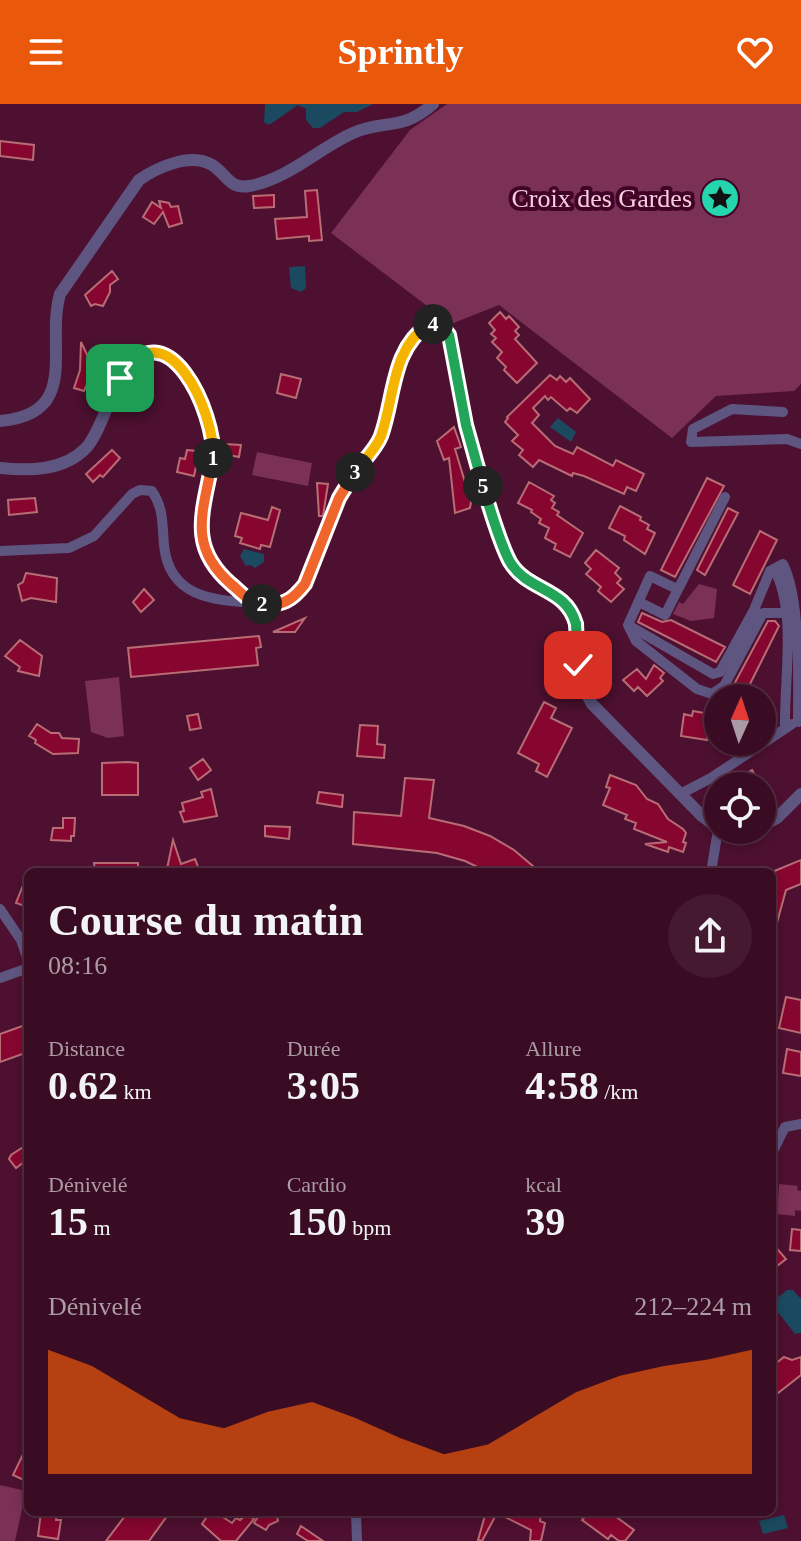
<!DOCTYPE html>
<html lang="fr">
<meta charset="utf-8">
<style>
:root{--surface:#3a0c24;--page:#451a31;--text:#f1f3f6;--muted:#ab9ba6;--line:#542c41;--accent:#ea580c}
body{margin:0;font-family:Georgia,serif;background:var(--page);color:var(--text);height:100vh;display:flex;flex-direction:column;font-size:30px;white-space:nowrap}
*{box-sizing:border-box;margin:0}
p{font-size:26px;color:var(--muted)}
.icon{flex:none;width:44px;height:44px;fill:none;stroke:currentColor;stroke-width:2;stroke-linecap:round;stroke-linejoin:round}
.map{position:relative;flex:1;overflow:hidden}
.side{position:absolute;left:24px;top:764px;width:752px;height:648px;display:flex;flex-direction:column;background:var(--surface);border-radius:12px;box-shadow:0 4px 12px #0003,0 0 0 2px var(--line)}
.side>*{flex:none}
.needle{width:52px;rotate:3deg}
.fabs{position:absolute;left:704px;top:580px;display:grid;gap:16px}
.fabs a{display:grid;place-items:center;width:72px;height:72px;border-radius:50%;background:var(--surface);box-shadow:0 4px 12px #0003,0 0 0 2px var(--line);font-size:40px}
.pin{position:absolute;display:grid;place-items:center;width:68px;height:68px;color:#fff;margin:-34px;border-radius:16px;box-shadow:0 4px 12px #0006}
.km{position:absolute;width:40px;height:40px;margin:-20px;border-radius:50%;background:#222;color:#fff;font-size:22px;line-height:40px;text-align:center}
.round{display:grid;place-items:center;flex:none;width:84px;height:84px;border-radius:42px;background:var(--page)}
.summary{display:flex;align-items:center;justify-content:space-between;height:136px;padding:0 24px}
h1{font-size:44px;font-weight:700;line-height:60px}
.figures{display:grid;grid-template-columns:repeat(3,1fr);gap:12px;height:136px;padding:8px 24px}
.figures div{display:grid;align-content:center}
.figures b{font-size:40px;font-weight:700}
.figures small{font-size:22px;font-weight:400}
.figures p{font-size:22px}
.chart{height:224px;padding:16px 24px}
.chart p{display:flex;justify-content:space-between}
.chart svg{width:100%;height:144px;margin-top:8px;fill:var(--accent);opacity:.7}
header{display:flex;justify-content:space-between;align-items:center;height:104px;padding:0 24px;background:var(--accent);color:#fff;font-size:36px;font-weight:700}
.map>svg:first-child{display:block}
.green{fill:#7b3055}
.water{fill:#1b495f}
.building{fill:#86062f;stroke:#b86d75;stroke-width:2}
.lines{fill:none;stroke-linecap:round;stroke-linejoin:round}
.minor{stroke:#5e5681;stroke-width:10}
.tertiary{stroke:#5e5681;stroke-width:12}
.split-1-casing{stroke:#fff;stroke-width:16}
.split-2-casing{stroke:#fff;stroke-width:16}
.split-3-casing{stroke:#fff;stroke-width:16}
.split-4-casing{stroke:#fff;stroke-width:16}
.split-5-casing{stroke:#fff;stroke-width:16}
.split-6-casing{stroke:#fff;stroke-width:16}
.split-7-casing{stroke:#fff;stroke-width:16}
.split-1{stroke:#f5b400;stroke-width:10}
.split-2{stroke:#f0652b;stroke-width:10}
.split-3{stroke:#f0652b;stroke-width:10}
.split-4{stroke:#f5b400;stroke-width:10}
.split-5{stroke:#22a559;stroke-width:10}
.split-6{stroke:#22a559;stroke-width:10}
.split-7{stroke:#22a559;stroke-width:10}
.labels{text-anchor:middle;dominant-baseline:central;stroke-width:8;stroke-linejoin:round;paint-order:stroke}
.poi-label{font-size:26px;fill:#f6cede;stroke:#410426;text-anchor:end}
</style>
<header><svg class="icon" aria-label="menu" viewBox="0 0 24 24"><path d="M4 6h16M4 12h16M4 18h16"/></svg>Sprintly<svg class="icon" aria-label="heart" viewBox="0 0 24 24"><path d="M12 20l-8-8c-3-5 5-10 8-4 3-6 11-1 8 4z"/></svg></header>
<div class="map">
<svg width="801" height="1437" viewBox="0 0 801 1437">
<rect width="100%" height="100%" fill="#4d1030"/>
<path class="green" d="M447,0H801V280L794,287L716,292L672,334L499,201L451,220L331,129L410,26Z
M257,348L312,359L308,382L252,371Z
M699,480L717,485L714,514L691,517L673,510L679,498L683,500Z
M119,573L124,632L108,634L91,628L85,577Z
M779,1080L798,1082L797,1086L801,1087V1107L795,1106V1112L777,1110Z
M0,1381L26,1387L15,1437H0Z"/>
<path class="water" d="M265,0H373L357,8H344L320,24H313L306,16V5L298,1L269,21L264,18Z
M305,162L306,184L301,188L291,184L289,163Z
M558,314L576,328L571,338L550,323Z
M244,445L264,450V458L255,464L250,461L246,462L240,452Z
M787,1186H793L801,1195V1229L795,1230L773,1202L776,1195Z
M784,1411L788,1424L763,1430L759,1417Z"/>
<path class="building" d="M0,37L34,41L33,56L0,52Z
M317,86L322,136L309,137V132L277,135L275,115L307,113L305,87Z
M274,91V103L254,104L253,92Z
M159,97L169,99L171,103L178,102L182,119L169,123L163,108L154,120L143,113L152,98L161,104Z
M112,167L118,175L110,181V188L103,202L95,200L91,202L85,191Z
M500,208L506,215L509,212L519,223L515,227L519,231L515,235L537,259L517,279L504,266L506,263L497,254L502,248L492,238L496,234L491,230L495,226L489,219Z
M81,238L94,265L84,287L74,284L80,266Z
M281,270L301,275L296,294L277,289Z
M550,271L557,276L560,272L566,278L570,274L590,295L577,309L570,304L567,307L551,293L548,296L545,292L533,304L539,311L532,319L555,342L573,350L577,343L613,362L616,356L644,370L636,387L627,383L624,390L584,372L573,369L572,372L539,356L533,363L519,351L523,346L512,337L518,331L505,318L508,314L507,313Z
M454,323L461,343L455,345L471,398L470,404L455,409L449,354L444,356L437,337Z
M224,340L241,341L239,353L223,350Z
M112,346L120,354L103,373L100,371L93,378L86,370Z
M187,346L196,347L195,353H198L194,372L177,368L180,354L185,355Z
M707,374L724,382L675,473L661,466Z
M529,378L554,392L551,396L555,399L552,404L559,408L557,411L583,429L570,453L554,445L556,440L545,434L549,424L539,419L541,415L531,408L532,406L518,399Z
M317,379L328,380L323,412H319Z
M35,394L37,408L9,411L8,396Z
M620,402L641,413L640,416L649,421L647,425L655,429L645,450L624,436L625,432L609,424Z
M272,403L280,406L270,443L261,441L260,445L240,439L242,434L235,432L241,409L268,416Z
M728,404L738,409L705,471L697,466Z
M760,427L777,436L750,490L733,481Z
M596,446L619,464L615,469L621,475L617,479L624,485L611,498L598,487L601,483L586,470L591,465L585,459Z
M26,469L57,474L56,498L31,494L22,497L18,481L23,478Z
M144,485L154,496L141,508L133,498Z
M642,509L662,518L671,516L725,543L716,558L638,518Z
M305,514L295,528H273Z
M768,517H775L779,522L743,594H723L731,586Z
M259,532L261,543L256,544L258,561L131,573L128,544Z
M20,536L42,552L39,572L18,567L20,563L5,552Z
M654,561L664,569L660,574L663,577L647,592L638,583L634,587L623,576L637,565L646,575Z
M544,598L556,604L551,614L572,624L547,673L536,667L539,660L518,649Z
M693,607L710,610L707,636L681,632L684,610L692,612Z
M198,610L201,624L190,626L187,612Z
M37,620L51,629H59L62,634L79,635L78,649L53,650L35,639L36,636L29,632Z
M360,621L378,622L377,640L385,641L384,654L357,652Z
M203,655L211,666L198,676L190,664Z
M128,658L138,659V691H102V659Z
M752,666L761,682H741L738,676Z
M610,671L636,681L647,695L658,700L668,715L683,725L686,729L683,738L686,739L683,748L669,743L668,748L645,740L667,738L634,725L636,719L625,715L627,711L603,701L610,684L606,683Z
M405,674L434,676L429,714L464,722L490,732L514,746L540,768H488L465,757L437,749L353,740L354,708L401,712Z
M211,685L217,712L184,718L180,708L184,707L182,699L203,693L201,688Z
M319,688L343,691L342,703L317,699Z
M63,714H75L74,732H71V737L51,736L53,724H63Z
M265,722L290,723L289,735L265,732Z
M173,736L181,760L195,755L200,768H162L167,765Z
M801,756V780L786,786L775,826H772V768Z
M94,759H138V768H95Z
M28,769V803L16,799Z
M786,893L801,896V929L779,924Z
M28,920V948L0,958V930Z
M787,945L801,948V972L783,969Z
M28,1040V1055L16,1064L9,1055L11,1051Z
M792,1125L801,1126V1147L790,1146Z
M772,1139L786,1155L772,1166Z
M784,1253L792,1256L801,1253V1271L778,1289L772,1281V1266L777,1262L775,1260Z
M28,1340V1378L13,1371Z
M41,1408H57L56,1416H61L58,1435L38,1432Z
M128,1408H170L149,1437H106Z
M210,1408H215L232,1419L236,1414L240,1416L247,1410L254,1415L236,1437H221L202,1420Z
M261,1408H276L278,1417L269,1421L266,1426L254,1419Z
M486,1408H541L540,1417L545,1419L541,1437H530L531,1426L497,1409L482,1437L478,1436Z
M589,1408H617L615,1412L634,1426L625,1437H619L611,1431L608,1435L582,1416Z
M301,1422L323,1437H308L297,1430Z"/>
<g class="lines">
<path class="minor" d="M783,308L732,305L693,325L691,338L787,335L801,340
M0,447L69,444L94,432L132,390L140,386L152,387C164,405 162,420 164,441C169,493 212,496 252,499
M774,465C797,506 784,575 785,623
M677,485L650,472L628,521L636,537L697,585L712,590L724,582L763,509H786
M639,498L665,511L725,393
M628,521L713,570L720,568L754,506L770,467L783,460C801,496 798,574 798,618
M682,689L711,674L792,620
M711,768L718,726
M0,805L21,836L28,856
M0,874L28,864
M772,1049L785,1023L801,1020
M356,1408L357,1437"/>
<path class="tertiary" d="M0,317C82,310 45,242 60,190L139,76C156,64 187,50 208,59C225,65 227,86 249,82C287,76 319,44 353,29C384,15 401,28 433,0
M0,364C29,367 64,367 86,344C110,319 122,219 174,256C188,266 194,282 199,297C205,314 214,332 214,350C213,380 197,410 202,440C205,458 237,491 253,499C260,502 276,503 283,500C293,496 299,488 305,480L346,379L380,336L404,245L416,228L429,220L442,222L449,231C456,261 459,292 466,322C474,354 484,385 495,416C500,429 503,444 510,457C523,483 559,483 571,506C586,536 571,565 592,600L702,712L718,724
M762,722L777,714L801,690
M736,726H745"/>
</g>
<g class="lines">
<defs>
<path id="split-1" d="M120,274C166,199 216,309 213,354"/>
<path id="split-2" d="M213,354C204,406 186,441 231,480C241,488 249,499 262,500"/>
<path id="split-3" d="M262,500C282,502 292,497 305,480L339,394L355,368"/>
<path id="split-4" d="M355,368C363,357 376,345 381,332C395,293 391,245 429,220H433"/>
<path id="split-5" d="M433,220L442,222L449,231L466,321L483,382"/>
<path id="split-6" d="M483,382C489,402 500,440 510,458C528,488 566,483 576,520"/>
<path id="split-7" d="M576,520L578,561"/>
</defs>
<use href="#split-1" class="split-1-casing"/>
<use href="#split-2" class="split-2-casing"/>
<use href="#split-3" class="split-3-casing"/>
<use href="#split-4" class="split-4-casing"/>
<use href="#split-5" class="split-5-casing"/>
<use href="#split-6" class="split-6-casing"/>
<use href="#split-7" class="split-7-casing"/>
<use href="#split-1" class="split-1"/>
<use href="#split-2" class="split-2"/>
<use href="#split-3" class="split-3"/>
<use href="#split-4" class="split-4"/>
<use href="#split-5" class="split-5"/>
<use href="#split-6" class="split-6"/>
<use href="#split-7" class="split-7"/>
</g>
<defs>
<symbol id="sight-disc" viewBox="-11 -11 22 22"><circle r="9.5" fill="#25d5ae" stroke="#410426"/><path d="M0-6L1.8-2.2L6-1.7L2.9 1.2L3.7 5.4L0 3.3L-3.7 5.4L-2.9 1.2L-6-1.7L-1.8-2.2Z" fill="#111"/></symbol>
</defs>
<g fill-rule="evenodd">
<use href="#sight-disc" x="698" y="72" width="44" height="44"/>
</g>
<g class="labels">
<g class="poi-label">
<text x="692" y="94">Croix des Gardes</text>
</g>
</g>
</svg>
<div class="fabs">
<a><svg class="needle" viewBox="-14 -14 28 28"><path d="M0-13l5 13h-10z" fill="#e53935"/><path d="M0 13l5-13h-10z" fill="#ab9ba6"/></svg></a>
<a><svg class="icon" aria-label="locate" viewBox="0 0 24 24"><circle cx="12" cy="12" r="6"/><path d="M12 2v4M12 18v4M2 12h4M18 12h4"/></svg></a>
</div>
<div class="pin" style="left:120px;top:274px;background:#1e9e55"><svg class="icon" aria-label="arrive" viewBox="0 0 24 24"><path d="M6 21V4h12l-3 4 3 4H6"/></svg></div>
<div class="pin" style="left:578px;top:561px;background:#d93025"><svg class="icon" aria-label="check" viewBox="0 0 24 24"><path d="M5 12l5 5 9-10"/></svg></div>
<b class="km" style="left:213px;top:354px">1</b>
<b class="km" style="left:262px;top:500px">2</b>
<b class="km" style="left:355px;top:368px">3</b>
<b class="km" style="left:433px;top:220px">4</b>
<b class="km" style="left:483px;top:382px">5</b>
<section class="side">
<div class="summary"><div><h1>Course du matin</h1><p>08:16</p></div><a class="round"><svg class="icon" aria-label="share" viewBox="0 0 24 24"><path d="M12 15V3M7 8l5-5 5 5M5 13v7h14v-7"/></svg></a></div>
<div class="figures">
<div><p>Distance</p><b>0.62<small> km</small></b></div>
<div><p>Durée</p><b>3:05</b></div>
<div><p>Allure</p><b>4:58<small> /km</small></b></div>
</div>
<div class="figures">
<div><p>Dénivelé</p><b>15<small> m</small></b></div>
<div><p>Cardio</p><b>150<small> bpm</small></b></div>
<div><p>kcal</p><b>39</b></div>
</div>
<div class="chart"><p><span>Dénivelé</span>212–224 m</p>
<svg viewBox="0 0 160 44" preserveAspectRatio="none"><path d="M0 44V6L10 11L20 19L30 27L40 30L50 25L60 22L70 27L80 33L90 38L100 35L110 27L120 19L130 14L140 11L150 9L160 6V44z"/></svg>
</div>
</section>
</div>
